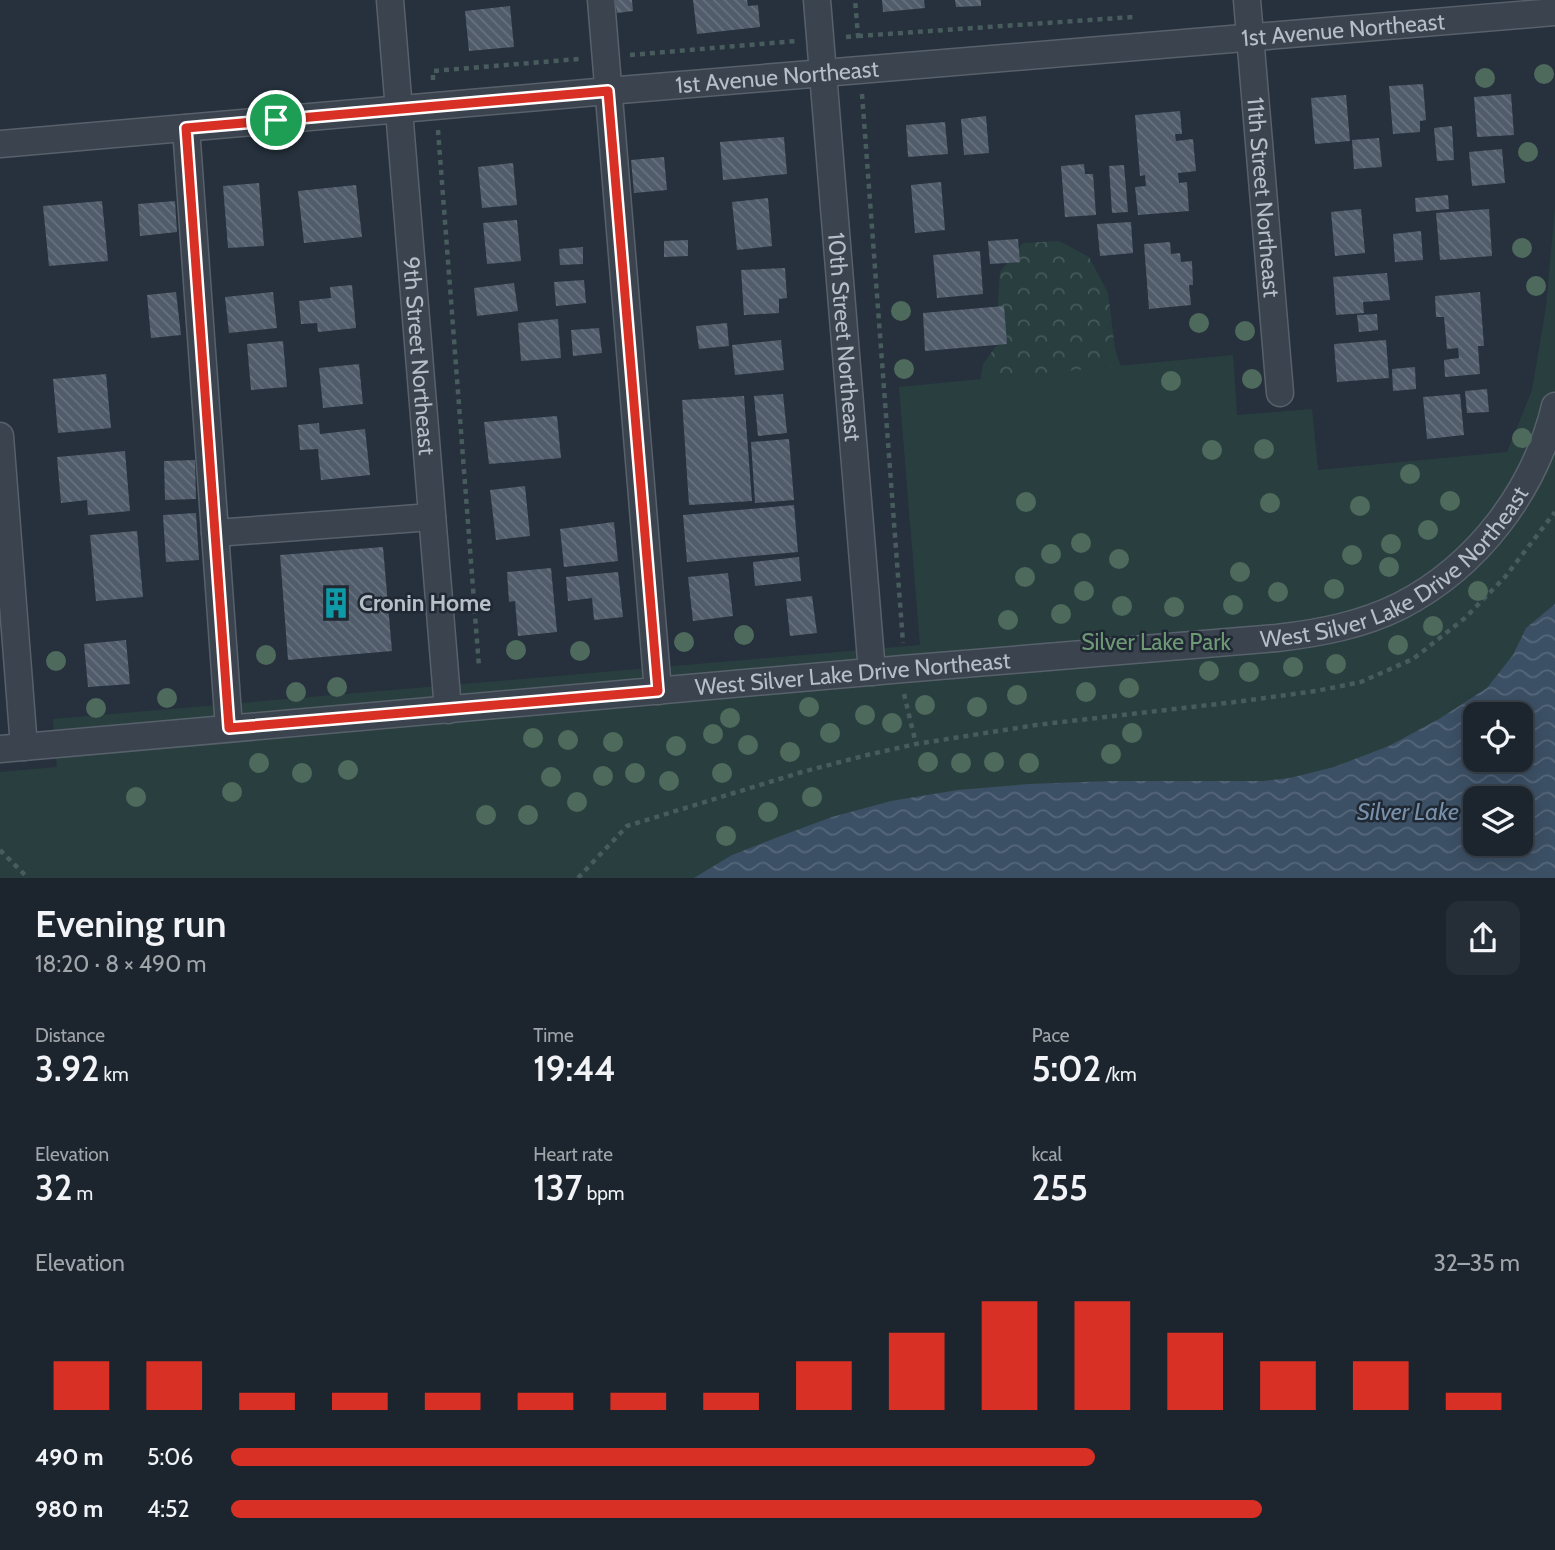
<!DOCTYPE html>
<meta charset="utf-8">
<style>
:root{--surface:#1c252e;--page:#252d36;--text:#f1f3f6;--muted:#a0a5aa;--line:#3a424a;--accent:#d93025}
body{margin:0;font-family:Cabin,sans-serif;background:var(--page);color:var(--text);height:100vh;display:flex;flex-direction:column;font-size:26px;white-space:nowrap}
*{box-sizing:border-box;margin:0}
p{font-size:23px;color:var(--muted)}
.icon{flex:none;width:38px;height:38px;fill:none;stroke:currentColor;stroke-width:2;stroke-linecap:round;stroke-linejoin:round}
.map{position:relative;height:878px;overflow:hidden}
.sheet{display:flex;flex-direction:column;background:var(--surface);flex:1}
.sheet>*{flex:none}
.fabs{position:absolute;left:1463px;top:702px;display:grid;gap:14px}
.fabs a{display:grid;place-items:center;width:70px;height:70px;border-radius:14px;background:var(--surface);box-shadow:0 4px 18px #0003,0 0 0 2px var(--line);font-size:35px}
.pin{position:absolute;display:grid;place-items:center;width:60px;height:60px;color:#fff;margin:-30px;border:4px solid #fff;border-radius:50%;box-shadow:0 2px 7px #0007}
.round{display:grid;place-items:center;flex:none;width:74px;height:74px;border-radius:14px;background:var(--page)}
.head{display:flex;align-items:center;justify-content:space-between;height:119px;padding:0 35px}
h1{font-size:38px;font-weight:600;line-height:52px}
.stats{display:grid;grid-template-columns:repeat(3,1fr);gap:10px;height:119px;padding:7px 35px}
.stats div{display:grid;align-content:center}
.stats b{font-size:35px;font-weight:600}
.stats small{font-size:19px;font-weight:400}
.stats p{font-size:19px}
.chart{height:196px;padding:14px 35px}
.chart p{display:flex;justify-content:space-between}
.chart svg{width:100%;height:126px;margin-top:7px;stroke:var(--accent);stroke-width:6}
ul{padding:0 35px;list-style:none;font-size:23px}
li{display:grid;grid-template-columns:112px 84px 1fr;align-items:center;height:52px}
li i{height:18px;border-radius:9px;background:var(--accent)}
.map>svg:first-child{display:block}
.forest{fill:url(#forest-crowns)}
.park{fill:#293f3f;fill-rule:evenodd}
.water{fill:url(#water-waves);fill-rule:evenodd}
.building{fill:url(#building-back-hatch)}
.lines{fill:none;stroke-linecap:round;stroke-linejoin:round}
.minor-casing{stroke:#58616b;stroke-width:29}
.path{stroke:#485c5d;stroke-width:4.5;stroke-dasharray:5 5;stroke-linecap:butt}
.minor{stroke:#3a434e;stroke-width:26}
.tree{fill:#4e6a5c}
.route-casing{stroke:#fff;stroke-width:14}
.route{stroke:#d93025;stroke-width:9}
.labels{text-anchor:middle;dominant-baseline:central;stroke-width:5;stroke-linejoin:round;paint-order:stroke}
.street-label{font-size:23px;fill:#b6bec8;stroke:#1f2833}
.poi-label{font-size:23px;font-weight:bold;fill:#b6bec8;stroke:#1f2833;text-anchor:start}
.park-label{font-size:23px;fill:#6e9876;stroke:#1f2833}
.water-label{font-size:24px;font-style:italic;fill:#7890aa;stroke:#1f2833}
</style>
<div class="map">
<svg width="1555" height="878" viewBox="0 0 1555 878">
<defs>
<pattern id="forest-crowns" width="20" height="18" patternUnits="userSpaceOnUse" patternTransform="scale(1.75)"><rect width="20" height="18" fill="#293f3f"/><path d="M2 6a3 3 0 1 1 6 0M12 15a3 3 0 1 1 6 0" fill="none" stroke="#465959"/></pattern>
<pattern id="water-waves" width="16" height="10" patternUnits="userSpaceOnUse" patternTransform="scale(1.75)"><rect width="16" height="10" fill="#3c5065"/><path d="M0 5q4-4 8 0t8 0" fill="none" stroke="#56677a"/></pattern>
<pattern id="building-back-hatch" width="6" height="6" patternUnits="userSpaceOnUse" patternTransform="scale(1.75)"><rect width="6" height="6" fill="#515c6b"/><path d="M-1 5l2 2M0 0l6 6M5-1l2 2" fill="none" stroke="#68727f"/></pattern>
</defs>
<rect width="100%" height="100%" fill="#26313d"/>
<path class="forest" d="M1059,241L1089,257L1108,293L1115,349L1127,385L977,399L983,364L1002,338L998,302L1000,272L1023,243Z"/>
<path class="park" d="M1555,207V878H0V772L57,767L53,719L920,645L899,387L1233,355L1237,415L1312,409L1318,470L1507,452L1532,390L1546,307ZM1475,714H1521V760H1475ZM1475,798H1521V844H1475Z"/>
<path class="water" d="M1555,604V878H694L732,855L786,834L832,817L891,801L958,790L1029,784L1111,781H1263L1290,778L1334,767L1389,746L1439,719L1487,688L1513,655L1526,628ZM1475,714H1521V760H1475ZM1475,798H1521V844H1475Z"/>
<path class="building" d="M615,0H632L633,11L617,13Z
M693,0H747L748,6L758,5L760,27L697,34Z
M882,0H924L925,8L883,12Z
M955,0H981V6L956,7Z
M510,6L514,47L469,51L465,11Z
M1423,84L1426,120L1420,121V132L1393,134L1389,86Z
M1511,94L1514,135L1477,137L1474,97Z
M1346,95L1350,141L1315,144L1311,98Z
M1180,111L1182,134H1175L1176,141L1193,139L1196,171L1178,173L1179,183L1187,182L1189,211L1138,215L1135,187L1146,186L1145,175L1140,176L1135,115Z
M986,116L989,153L964,155L961,119Z
M945,122L948,154L908,157L906,125Z
M1452,126L1454,160L1437,161L1434,128Z
M784,137L787,174L723,180L720,142Z
M1379,138L1382,167L1354,169L1352,140Z
M1502,149L1505,183L1472,186L1469,152Z
M664,157L667,190L634,193L631,160Z
M513,163L517,205L482,208L478,167Z
M1084,164L1085,174H1093L1096,215L1065,217L1061,166Z
M1124,165L1128,212L1112,213L1109,166Z
M941,182L945,230L915,233L911,185Z
M259,183L264,246L228,248L223,186Z
M356,185L362,237L304,243L298,191Z
M1448,195L1449,209L1416,212L1415,198Z
M768,198L772,246L737,250L732,202Z
M102,201L108,261L49,266L43,206Z
M175,201L177,232L140,236L138,204Z
M1361,209L1365,253L1335,256L1331,212Z
M1489,209L1492,256L1440,260L1436,213Z
M517,220L521,261L487,264L483,223Z
M1131,222L1133,253L1100,256L1097,224Z
M1421,231L1423,260L1395,262L1393,234Z
M1018,239L1020,262L990,264L988,241Z
M688,240V256L664,257V241Z
M1170,242L1171,254L1180,253L1181,262L1192,261L1193,285H1189L1191,305L1149,309L1144,244Z
M583,247V264L560,265L559,249Z
M980,251L983,294L937,298L933,255Z
M785,268L787,298L779,299V313L744,315L741,270Z
M1387,273L1390,300L1363,302L1364,313L1336,315L1333,277Z
M584,280L586,303L556,306L554,282Z
M514,283L518,311L477,316L474,288Z
M352,285L356,328L318,332L317,323L301,324L299,301L331,298L330,287Z
M176,292L181,335L151,338L147,295Z
M273,292L277,328L229,333L225,297Z
M1480,292L1484,346H1478L1480,374L1445,377L1444,360L1459,358L1458,348L1447,349L1444,317H1436L1435,296Z
M1004,306L1007,344L925,351L923,313Z
M1377,314L1378,330L1359,332L1357,315Z
M558,319L561,358L521,361L518,323Z
M727,323L729,346L699,349L696,326Z
M599,328L602,353L573,356L571,330Z
M781,340L784,370L735,375L732,345Z
M1386,340L1389,378L1337,382L1334,344Z
M283,341L287,387L251,390L247,344Z
M359,364L363,404L323,408L319,368Z
M1415,367L1416,389L1393,391L1392,369Z
M106,374L111,428L58,433L53,379Z
M1487,389L1489,412L1467,413L1465,391Z
M783,394L787,433L758,436L754,396Z
M1460,394L1464,435L1427,439L1423,397Z
M744,396L752,501L689,505L682,400Z
M557,416L561,458L489,464L484,422Z
M319,423L320,434L365,429L370,475L321,480L318,449L300,450L298,425Z
M789,439L794,500L755,503L751,442Z
M125,451L130,511L88,515L87,500L61,503L57,457Z
M195,460L196,499L165,500L164,461Z
M525,486L530,536L496,540L490,490Z
M794,505L798,552L687,562L683,515Z
M196,513L199,560L166,562L163,515Z
M614,522L618,561L564,567L560,529Z
M137,531L143,597L96,601L90,535Z
M383,547L392,651L288,660L280,555Z
M799,557L801,581L755,586L753,562Z
M551,568L557,632L518,636L515,601L509,602L507,572Z
M618,572L623,617L594,620L592,598L568,601L566,577Z
M728,573L733,616L693,621L688,577Z
M812,596L817,633L790,636L786,599Z
M126,640L130,684L88,687L84,644Z"/>
<g class="lines">
<defs>
<g id="minor">
<path id="s1" d="M390,0L448,710"/>
<path d="M601,0L658,691"/>
<path id="s2" d="M817,0L872,672"/>
<path id="s3" d="M1247,0L1280,393"/>
<path d="M186,128L229,728"/>
<path id="s4" d="M0,144L608,91L1555,12"/>
<path d="M0,436L24,747"/>
<path d="M215,533L432,517"/>
<path id="s5" d="M0,749L903,669L1277,638C1320,633 1362,625 1400,606C1478,566 1535,490 1555,406"/>
</g>
</defs>
<use href="#minor" class="minor-casing"/>
<path class="path" d="M858,36L1133,17
M846,37L858,36L855,0
M630,55L796,41
M433,80V71L579,59
M862,94L903,643
M438,130L479,667
M904,694L916,744
M0,850L28,878
M578,878L627,826L802,772L867,755L916,744L1036,725L1235,702L1316,691L1361,682L1413,659L1465,618L1505,577L1555,512"/>
<use href="#minor" class="minor"/>
</g>
<g class="tree">
<circle cx="1544" cy="74" r="10"/>
<circle cx="1485" cy="78" r="10"/>
<circle cx="1528" cy="152" r="10"/>
<circle cx="1522" cy="248" r="10"/>
<circle cx="1536" cy="286" r="10"/>
<circle cx="901" cy="311" r="10"/>
<circle cx="1199" cy="323" r="10"/>
<circle cx="1245" cy="331" r="10"/>
<circle cx="904" cy="369" r="10"/>
<circle cx="1252" cy="379" r="10"/>
<circle cx="1171" cy="381" r="10"/>
<circle cx="1522" cy="438" r="10"/>
<circle cx="1264" cy="449" r="10"/>
<circle cx="1212" cy="450" r="10"/>
<circle cx="1410" cy="474" r="10"/>
<circle cx="1450" cy="501" r="10"/>
<circle cx="1026" cy="502" r="10"/>
<circle cx="1270" cy="503" r="10"/>
<circle cx="1360" cy="506" r="10"/>
<circle cx="1428" cy="530" r="10"/>
<circle cx="1081" cy="543" r="10"/>
<circle cx="1391" cy="544" r="10"/>
<circle cx="1051" cy="554" r="10"/>
<circle cx="1352" cy="555" r="10"/>
<circle cx="1119" cy="559" r="10"/>
<circle cx="1389" cy="567" r="10"/>
<circle cx="1240" cy="572" r="10"/>
<circle cx="1025" cy="577" r="10"/>
<circle cx="1334" cy="589" r="10"/>
<circle cx="1084" cy="591" r="10"/>
<circle cx="1478" cy="591" r="10"/>
<circle cx="1278" cy="592" r="10"/>
<circle cx="1233" cy="605" r="10"/>
<circle cx="1122" cy="606" r="10"/>
<circle cx="1174" cy="607" r="10"/>
<circle cx="1061" cy="614" r="10"/>
<circle cx="1008" cy="620" r="10"/>
<circle cx="1433" cy="626" r="10"/>
<circle cx="744" cy="635" r="10"/>
<circle cx="684" cy="642" r="10"/>
<circle cx="1398" cy="645" r="10"/>
<circle cx="516" cy="650" r="10"/>
<circle cx="580" cy="651" r="10"/>
<circle cx="266" cy="655" r="10"/>
<circle cx="56" cy="661" r="10"/>
<circle cx="1336" cy="664" r="10"/>
<circle cx="1293" cy="667" r="10"/>
<circle cx="1209" cy="671" r="10"/>
<circle cx="1249" cy="672" r="10"/>
<circle cx="337" cy="687" r="10"/>
<circle cx="1129" cy="688" r="10"/>
<circle cx="296" cy="692" r="10"/>
<circle cx="1086" cy="692" r="10"/>
<circle cx="1017" cy="695" r="10"/>
<circle cx="167" cy="698" r="10"/>
<circle cx="925" cy="705" r="10"/>
<circle cx="809" cy="707" r="10"/>
<circle cx="977" cy="707" r="10"/>
<circle cx="96" cy="708" r="10"/>
<circle cx="865" cy="715" r="10"/>
<circle cx="730" cy="718" r="10"/>
<circle cx="892" cy="723" r="10"/>
<circle cx="830" cy="733" r="10"/>
<circle cx="1132" cy="733" r="10"/>
<circle cx="713" cy="734" r="10"/>
<circle cx="533" cy="738" r="10"/>
<circle cx="568" cy="740" r="10"/>
<circle cx="613" cy="742" r="10"/>
<circle cx="748" cy="745" r="10"/>
<circle cx="676" cy="746" r="10"/>
<circle cx="790" cy="752" r="10"/>
<circle cx="1111" cy="754" r="10"/>
<circle cx="928" cy="762" r="10"/>
<circle cx="994" cy="762" r="10"/>
<circle cx="259" cy="763" r="10"/>
<circle cx="961" cy="763" r="10"/>
<circle cx="1029" cy="763" r="10"/>
<circle cx="348" cy="770" r="10"/>
<circle cx="302" cy="773" r="10"/>
<circle cx="635" cy="773" r="10"/>
<circle cx="722" cy="773" r="10"/>
<circle cx="603" cy="776" r="10"/>
<circle cx="551" cy="777" r="10"/>
<circle cx="669" cy="781" r="10"/>
<circle cx="232" cy="792" r="10"/>
<circle cx="136" cy="797" r="10"/>
<circle cx="812" cy="797" r="10"/>
<circle cx="577" cy="802" r="10"/>
<circle cx="768" cy="812" r="10"/>
<circle cx="486" cy="815" r="10"/>
<circle cx="528" cy="815" r="10"/>
<circle cx="726" cy="836" r="10"/>
</g>
<g class="lines">
<defs>
<path id="route" d="M608,91L658,691L229,728L186,128Z"/>
</defs>
<use href="#route" class="route-casing"/>
<use href="#route" class="route"/>
</g>
<defs>
<symbol id="building-bare" viewBox="-9 -9 18 18"><path d="M-4-6H4V6H1V3H-1V6H-4ZM-2.5-4.3h1.7v1.8h-1.7ZM.8-4.3h1.7v1.8H.8ZM-2.5-1h1.7V.8h-1.7ZM.8-1h1.7V.8H.8Z" fill="#0f9aa8" stroke="#1f2833" stroke-width="2.5" paint-order="stroke"/></symbol>
</defs>
<g fill-rule="evenodd">
<use href="#building-bare" x="314" y="581" width="44" height="44"/>
</g>
<g class="labels">
<g class="street-label">
<text stroke="none"><textPath href="#s4" startOffset="1348">1st Avenue Northeast</textPath></text>
<text stroke="none"><textPath href="#s4" startOffset="780">1st Avenue Northeast</textPath></text>
<text stroke="none"><textPath href="#s3" startOffset="198">11th Street Northeast</textPath></text>
<text stroke="none"><textPath href="#s2" startOffset="338">10th Street Northeast</textPath></text>
<text stroke="none"><textPath href="#s1" startOffset="357">9th Street Northeast</textPath></text>
<text stroke="none"><textPath href="#s5" startOffset="1423">West Silver Lake Drive Northeast</textPath></text>
<text stroke="none"><textPath href="#s5" startOffset="856">West Silver Lake Drive Northeast</textPath></text>
</g>
<g class="poi-label">
<text x="359" y="603">Cronin Home</text>
</g>
<g class="park-label">
<text x="1156" y="642">Silver Lake Park</text>
</g>
<g class="water-label">
<text x="1408" y="811">Silver Lake</text>
</g>
</g>
</svg>
<div class="fabs">
<a><svg class="icon" aria-label="locate" viewBox="0 0 24 24"><circle cx="12" cy="12" r="6"/><path d="M12 2v4M12 18v4M2 12h4M18 12h4"/></svg></a>
<a><svg class="icon" aria-label="layers" viewBox="0 0 24 24"><path d="M12 4l9 5-9 5-9-5zM3 14l9 5 9-5"/></svg></a>
</div>
<div class="pin" style="left:276px;top:120px;background:#1e9e55"><svg class="icon" aria-label="arrive" viewBox="0 0 24 24"><path d="M6 21V4h12l-3 4 3 4H6"/></svg></div>
</div>
<section class="sheet">
<div class="head"><div><h1>Evening run</h1><p>18:20 · 8 × 490 m</p></div><a class="round"><svg class="icon" aria-label="share" viewBox="0 0 24 24"><path d="M12 15V3M7 8l5-5 5 5M5 13v7h14v-7"/></svg></a></div>
<div class="stats">
<div><p>Distance</p><b>3.92<small> km</small></b></div>
<div><p>Time</p><b>19:44</b></div>
<div><p>Pace</p><b>5:02<small> /km</small></b></div>
</div>
<div class="stats">
<div><p>Elevation</p><b>32<small> m</small></b></div>
<div><p>Heart rate</p><b>137<small> bpm</small></b></div>
<div><p>kcal</p><b>255</b></div>
</div>
<div class="chart"><p><span>Elevation</span>32–35 m</p>
<svg viewBox="0 0 160 44" preserveAspectRatio="none"><path d="M5 44V27M15 44V27M25 44V38M35 44V38M45 44V38M55 44V38M65 44V38M75 44V38M85 44V27M95 44V17M105 44V6M115 44V6M125 44V17M135 44V27M145 44V27M155 44V38"/></svg>
</div>
<ul>
<li><b>490 m</b>5:06<i style="width:67%"></i></li>
<li><b>980 m</b>4:52<i style="width:80%"></i></li>
</ul>
</section>
